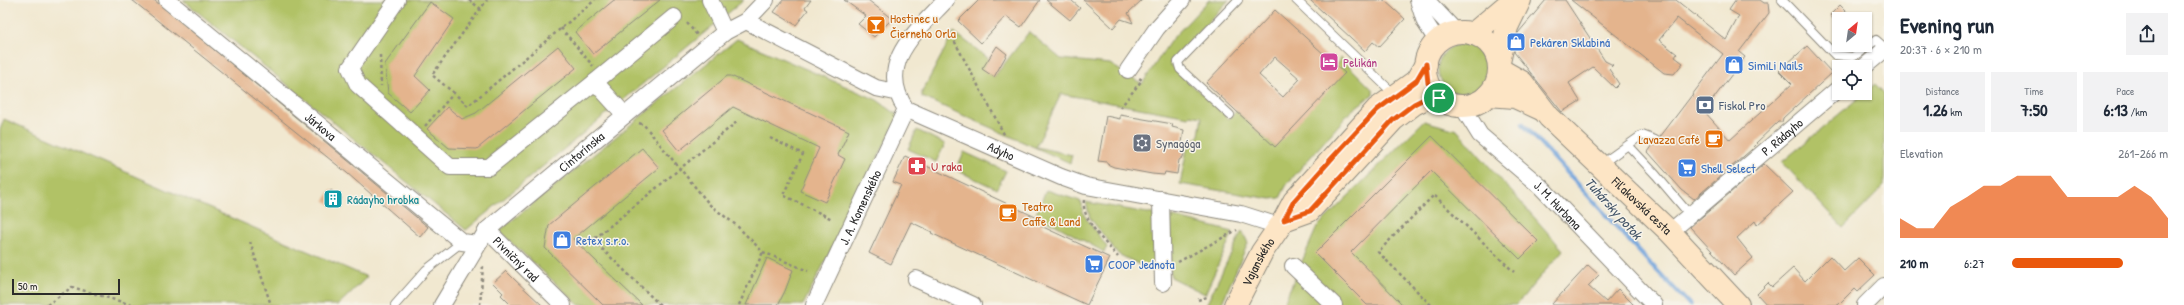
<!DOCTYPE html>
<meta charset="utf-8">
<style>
:root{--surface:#fff;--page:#f2f2f3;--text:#1f2937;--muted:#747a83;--accent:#ea580c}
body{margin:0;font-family:"Patrick Hand",sans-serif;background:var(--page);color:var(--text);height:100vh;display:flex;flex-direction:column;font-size:15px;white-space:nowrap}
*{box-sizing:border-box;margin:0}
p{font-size:13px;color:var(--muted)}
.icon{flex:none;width:22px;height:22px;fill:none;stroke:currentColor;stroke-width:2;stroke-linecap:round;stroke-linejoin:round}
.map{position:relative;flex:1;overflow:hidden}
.side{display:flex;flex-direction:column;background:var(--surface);width:300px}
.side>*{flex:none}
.needle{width:26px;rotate:29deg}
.buttons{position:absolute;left:1832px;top:12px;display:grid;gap:8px}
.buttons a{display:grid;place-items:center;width:40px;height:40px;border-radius:0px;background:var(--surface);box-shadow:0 1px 3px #0004;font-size:20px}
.scale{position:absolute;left:12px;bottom:10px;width:108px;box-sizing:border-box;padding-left:4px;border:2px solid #2b2b2b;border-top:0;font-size:11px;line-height:14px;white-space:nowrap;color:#2b2b2b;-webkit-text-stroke:3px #f7f3e8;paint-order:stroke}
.pin{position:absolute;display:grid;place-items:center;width:34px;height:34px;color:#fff;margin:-17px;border:2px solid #fff;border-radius:50%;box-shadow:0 1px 4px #0007}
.round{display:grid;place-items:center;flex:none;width:42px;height:42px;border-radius:0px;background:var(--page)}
.overview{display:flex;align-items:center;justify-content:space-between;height:68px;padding:0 16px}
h1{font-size:22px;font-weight:700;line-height:30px}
.metrics{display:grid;grid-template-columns:repeat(3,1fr);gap:6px;height:68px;padding:4px 16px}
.metrics div{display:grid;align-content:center;border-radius:0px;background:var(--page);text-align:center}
.metrics b{font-size:17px;font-weight:700}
.metrics small{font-size:11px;font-weight:400}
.metrics p{font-size:11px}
.chart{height:112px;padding:8px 16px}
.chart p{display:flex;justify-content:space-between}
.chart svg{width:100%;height:72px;margin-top:4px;fill:var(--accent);opacity:.7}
ul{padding:0 16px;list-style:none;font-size:13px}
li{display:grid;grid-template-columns:64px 48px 1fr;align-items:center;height:30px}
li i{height:10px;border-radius:5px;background:var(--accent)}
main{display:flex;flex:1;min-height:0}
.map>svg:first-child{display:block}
.green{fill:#b1c266;stroke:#6e7648}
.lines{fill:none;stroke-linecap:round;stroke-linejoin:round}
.stream{stroke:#70a3db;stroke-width:4.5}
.building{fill:#e4b48d;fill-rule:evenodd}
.lane-casing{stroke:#8e8a7e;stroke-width:10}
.street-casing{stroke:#8e8a7e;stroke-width:18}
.secondary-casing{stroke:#8e8a7e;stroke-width:24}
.path{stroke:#8e8a7e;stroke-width:2.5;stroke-dasharray:3 3;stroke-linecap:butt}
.lane{stroke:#fff;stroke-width:8}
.street{stroke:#fff;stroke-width:16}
.secondary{stroke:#fde5c5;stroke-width:22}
.route-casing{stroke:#fff;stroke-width:8}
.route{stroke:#ea580c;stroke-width:5}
.labels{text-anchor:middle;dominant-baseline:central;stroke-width:3;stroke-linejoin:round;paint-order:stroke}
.food-label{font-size:13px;fill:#c56008;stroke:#f7f3e8;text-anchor:start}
.shop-label{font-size:13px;fill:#366cbe;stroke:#f7f3e8;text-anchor:start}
.hotel-label{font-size:13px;fill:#b23c85;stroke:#f7f3e8;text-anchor:start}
.service-label{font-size:13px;fill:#4e5e75;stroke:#f7f3e8;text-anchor:start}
.street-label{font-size:13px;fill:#2b2b2b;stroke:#f7f3e8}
.worship-label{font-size:13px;fill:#5b616d;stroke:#f7f3e8;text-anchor:start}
.health-label{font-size:13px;fill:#be3a42;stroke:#f7f3e8;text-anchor:start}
.culture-label{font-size:13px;fill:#0d838f;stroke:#f7f3e8;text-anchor:start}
.water-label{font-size:14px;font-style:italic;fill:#435569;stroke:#f7f3e8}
</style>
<main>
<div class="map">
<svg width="1884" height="305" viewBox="0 0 1884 305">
<rect width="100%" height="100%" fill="#f7f3e8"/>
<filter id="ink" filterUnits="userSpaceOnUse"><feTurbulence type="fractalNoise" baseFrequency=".025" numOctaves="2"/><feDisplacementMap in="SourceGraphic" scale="8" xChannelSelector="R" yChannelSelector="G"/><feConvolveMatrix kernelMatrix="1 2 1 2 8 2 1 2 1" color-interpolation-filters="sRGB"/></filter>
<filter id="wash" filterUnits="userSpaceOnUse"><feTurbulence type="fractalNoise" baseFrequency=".012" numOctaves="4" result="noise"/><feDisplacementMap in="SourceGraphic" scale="16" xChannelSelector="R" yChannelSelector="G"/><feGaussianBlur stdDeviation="0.9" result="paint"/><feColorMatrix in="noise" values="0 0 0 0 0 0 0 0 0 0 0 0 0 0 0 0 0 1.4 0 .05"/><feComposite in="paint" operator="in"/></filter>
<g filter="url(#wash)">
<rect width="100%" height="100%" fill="#f1e8d0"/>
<path class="green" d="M183,0H744L466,230Z
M1209,0H1229L1169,64L1229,119L1236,111L1275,147L1341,58L1373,90V94L1351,111L1287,184L1280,198L1271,199L1180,184L1187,149L1199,135L1202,117L1190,115L1189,117L1061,94L1036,147L1072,155L1070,163L922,97V92L954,32L989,59L983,69L994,77L1029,32L1061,59L1110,64L1142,84L1171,40Z
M737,39L877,100L899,116L803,305H579L499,231Z
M1438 69a25 25 0 1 1 50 0a25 25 0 1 1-50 0Z
M1875,84L1884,93V186L1843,228L1782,162Z
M4,119L367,277L338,305H0V130Z
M1424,121L1457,130L1563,250L1516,305H1283L1317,227Z
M917,130L945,144L936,162L908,149Z
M964,152L1006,171L997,189L956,170Z
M1046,190L1080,201L1084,215L1107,247L1104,252L1036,214Z
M1086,202L1153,214L1159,264L1157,270L1154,272L1118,254L1090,218Z
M1170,216L1233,232L1205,294L1171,277L1167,222Z
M1242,231L1248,243L1221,305H1206Z"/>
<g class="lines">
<path class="stream" d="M1523,124L1646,259L1690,305"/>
</g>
<g id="blocks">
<path class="building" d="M132,0H154L428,227L420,237L347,173Z
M614,0H660L593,54L575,32Z
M783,0H811L805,8L808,10L796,25L774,12Z
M844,0H868L892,19L874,37L858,24L866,16Z
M979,0H1040L1021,27L1006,16L981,43L958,21Z
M1046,0H1071L1080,8L1070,20Z
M1083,0H1142L1128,13L1133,23L1121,19L1113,28Z
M1310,0H1384L1405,19L1379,47L1373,42L1365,51Z
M1546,0H1565L1605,61L1613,65L1609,69L1619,84L1615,88L1593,67L1569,83L1580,101L1562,112L1514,52L1518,33Z
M1571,0H1676L1726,40L1739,16L1729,10L1736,0H1760L1764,3H1768L1769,13L1739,52L1745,57L1704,111L1730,140L1792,84L1779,71L1807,46L1832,73L1783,118L1782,122H1778L1756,143L1757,144L1751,150L1694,199L1682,190L1648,152L1653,145L1659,144L1660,137L1692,95L1694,96L1692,95L1723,54L1677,18L1659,40L1677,54L1675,57L1683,63L1674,74L1664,73Z
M430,2L454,19L415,76L430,90L410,112L388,93L385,64Z
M1840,5L1847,12L1837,23L1830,15Z
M1275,10L1345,73L1275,147L1206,83ZM1275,57L1300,79L1283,97L1259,75Z
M558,46L576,68L477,149L449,148L427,129L447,107L462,119L476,113Z
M997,46L1007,54L994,77L982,69Z
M727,76H731L849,131L838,155L845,159L825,202L800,191L819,148L733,107L679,151L662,130Z
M1120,115L1173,124L1172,127L1184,130L1182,143L1185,147L1183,157L1179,160L1177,174L1165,172L1164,175L1152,174L1114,167L1107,164V162L1098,161L1106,116L1120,119Z
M1432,136L1538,241L1520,259L1431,171L1351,252L1403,305H1367L1315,253Z
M642,148L659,168L573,239L642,305H603L545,248L549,225Z
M905,156L1044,221L1041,226L1110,258L1087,305L931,233L932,232L911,222L891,264L869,253L901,185L893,182Z
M1764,164L1793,192L1757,225L1755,221L1737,238L1753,258L1734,275L1690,227Z
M331,190L342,198L335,208L324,200Z
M1830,256L1844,271L1858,258L1875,275L1857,292L1854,289L1838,305H1767L1757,294L1768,283L1772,287L1793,268L1805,281Z
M767,258L793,270L785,291L778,305H746Z
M1588,265L1599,275L1588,286L1606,302L1618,289L1634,305H1551Z
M506,271L515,280L542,305H511L501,295L503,293L493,283Z"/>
</g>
</g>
<g filter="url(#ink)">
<use href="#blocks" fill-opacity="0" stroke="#8e8a7e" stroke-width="1"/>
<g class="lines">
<defs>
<path id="lane" d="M1296,0L1395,95
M1782,0L1835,55L1853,57L1876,40L1884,47
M1230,115L1180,69L1178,62L1238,0
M1628,145L1642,135L1655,140
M1600,165L1628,145L1656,175L1690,215
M395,305L426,270L462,242"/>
<g id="street">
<path id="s1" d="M167,0L462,242L478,244"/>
<path d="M397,0L350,68L358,85L450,167H489L595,82L625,115"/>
<path d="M710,0L725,32"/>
<path id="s2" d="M946,0C916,32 875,64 906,109L1061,177L1086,186L1241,214L1279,226"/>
<path d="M1418,0L1425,22L1438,42"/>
<path d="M1426,0L1457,33"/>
<path d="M746,21L876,88L895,92"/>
<path d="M1864,67L1884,50"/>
<path d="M1128,70L1157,28L1182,0"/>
<path d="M595,82L674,17"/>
<path id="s3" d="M1462,106L1480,135L1541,187L1654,305"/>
<path d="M1161,199L1163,283"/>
<path id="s4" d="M487,230L563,305"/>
<path id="s5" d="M1670,232L1839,88"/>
<path d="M1293,266L1334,305"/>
<path d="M916,279L973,305"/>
<path id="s6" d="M442,305L487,230L725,32L746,21L766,0"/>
<path id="s7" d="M814,305L906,109"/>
<path d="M1865,305L1884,286"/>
</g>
<g id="secondary">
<circle cx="1462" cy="69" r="37"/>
<path d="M1473,34L1513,0"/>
<path d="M1499,62L1507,27L1520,0"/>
<path id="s8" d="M1499,69L1522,82L1549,117L1670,232L1738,305"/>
<path d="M1488,95L1515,97L1541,109"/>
<path d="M1284,220L1309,211L1393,120L1414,104L1428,97L1439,98"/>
<path id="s9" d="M1235,305L1262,252L1284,220L1294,201L1377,109L1416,81L1426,64"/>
</g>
</defs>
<use href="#lane" class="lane-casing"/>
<use href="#street" class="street-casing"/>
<use href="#secondary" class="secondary-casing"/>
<path class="path" d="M469,0L481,9
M687,23L698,36
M561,28L593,66
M949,31L1005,136
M380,55L381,86
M454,93L432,75L487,0
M1120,108L1142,80L1139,78
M639,123L644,125L710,205L736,225L763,252L808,271
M425,126L454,93L468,106L595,0
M770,138L803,154L783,195L832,219
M1084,200C1081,220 1106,243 1118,257
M250,242L271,305
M1178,262L1237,230
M1198,300L1207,297
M47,305L72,287L132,305
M480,305L483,266
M660,305L593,240L738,121
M739,305L763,252
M1431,305L1378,252L1434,195L1514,272"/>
<use href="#lane" class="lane"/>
<use href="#street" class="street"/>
<use href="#secondary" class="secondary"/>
</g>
</g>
<g class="lines" filter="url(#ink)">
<defs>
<path id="route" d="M1426,64L1428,83L1439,98L1428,97L1414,104L1393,120L1310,211L1284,220L1294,201L1333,157L1377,110L1416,81Z"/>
</defs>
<use href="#route" class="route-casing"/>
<use href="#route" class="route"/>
</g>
<defs>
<symbol id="bar-square" viewBox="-11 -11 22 22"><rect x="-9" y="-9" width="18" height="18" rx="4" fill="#e8710a" stroke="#f7f3e8"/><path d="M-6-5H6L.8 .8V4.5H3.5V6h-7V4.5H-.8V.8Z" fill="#fff"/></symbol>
<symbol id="shop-square" viewBox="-11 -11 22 22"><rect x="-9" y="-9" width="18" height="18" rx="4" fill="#3f7fe0" stroke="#f7f3e8"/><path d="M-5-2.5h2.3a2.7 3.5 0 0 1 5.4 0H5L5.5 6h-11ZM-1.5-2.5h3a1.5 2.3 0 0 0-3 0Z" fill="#fff"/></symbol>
<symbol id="hotel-square" viewBox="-11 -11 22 22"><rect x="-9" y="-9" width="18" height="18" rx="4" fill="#d1479c" stroke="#f7f3e8"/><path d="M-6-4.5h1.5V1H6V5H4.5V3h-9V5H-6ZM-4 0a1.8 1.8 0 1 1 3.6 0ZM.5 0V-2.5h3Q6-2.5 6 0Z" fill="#fff"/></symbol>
<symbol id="bank-square" viewBox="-11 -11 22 22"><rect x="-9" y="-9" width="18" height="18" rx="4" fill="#5c6f8a" stroke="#f7f3e8"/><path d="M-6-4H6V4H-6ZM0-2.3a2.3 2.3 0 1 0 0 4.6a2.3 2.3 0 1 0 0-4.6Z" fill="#fff"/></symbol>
<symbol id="cafe-square" viewBox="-11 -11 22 22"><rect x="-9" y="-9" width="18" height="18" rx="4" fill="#e8710a" stroke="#f7f3e8"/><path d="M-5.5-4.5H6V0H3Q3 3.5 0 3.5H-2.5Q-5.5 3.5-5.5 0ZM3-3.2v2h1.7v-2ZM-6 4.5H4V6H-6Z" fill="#fff"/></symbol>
<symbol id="synagogue-square" viewBox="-11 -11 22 22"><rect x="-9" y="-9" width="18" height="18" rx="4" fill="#6b7280" stroke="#f7f3e8"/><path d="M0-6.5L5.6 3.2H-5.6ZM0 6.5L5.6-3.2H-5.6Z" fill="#fff"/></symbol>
<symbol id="pharmacy-square" viewBox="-11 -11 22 22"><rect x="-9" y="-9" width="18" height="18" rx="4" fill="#e0444e" stroke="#f7f3e8"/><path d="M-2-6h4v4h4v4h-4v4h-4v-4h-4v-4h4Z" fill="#fff"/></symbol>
<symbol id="supermarket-square" viewBox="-11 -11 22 22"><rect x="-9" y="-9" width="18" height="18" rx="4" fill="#3f7fe0" stroke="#f7f3e8"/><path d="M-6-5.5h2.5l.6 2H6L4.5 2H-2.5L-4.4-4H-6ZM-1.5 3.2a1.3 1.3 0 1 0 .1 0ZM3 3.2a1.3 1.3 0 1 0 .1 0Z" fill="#fff"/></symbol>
<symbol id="building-square" viewBox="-11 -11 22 22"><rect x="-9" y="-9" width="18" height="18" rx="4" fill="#0f9aa8" stroke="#f7f3e8"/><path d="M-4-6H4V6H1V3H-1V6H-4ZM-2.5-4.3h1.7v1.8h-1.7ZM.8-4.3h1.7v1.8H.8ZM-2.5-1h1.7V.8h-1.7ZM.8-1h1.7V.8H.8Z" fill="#fff"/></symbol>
</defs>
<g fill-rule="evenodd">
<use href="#bar-square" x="865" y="14" width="22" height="22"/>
<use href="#shop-square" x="1505" y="31" width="22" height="22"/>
<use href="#hotel-square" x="1318" y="51" width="22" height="22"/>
<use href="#shop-square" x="1723" y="54" width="22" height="22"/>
<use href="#bank-square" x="1694" y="94" width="22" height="22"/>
<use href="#cafe-square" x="1703" y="128" width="22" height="22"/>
<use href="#synagogue-square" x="1131" y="132" width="22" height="22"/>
<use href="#pharmacy-square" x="906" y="155" width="22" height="22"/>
<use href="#supermarket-square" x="1676" y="157" width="22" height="22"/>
<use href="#building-square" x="322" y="188" width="22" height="22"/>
<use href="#cafe-square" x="997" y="202" width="22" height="22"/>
<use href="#shop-square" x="551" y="229" width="22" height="22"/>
<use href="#supermarket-square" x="1083" y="253" width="22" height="22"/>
</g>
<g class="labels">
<g class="food-label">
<text x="890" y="18">Hostinec u<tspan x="890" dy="15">Čierneho Orla</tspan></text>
<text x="1700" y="139" text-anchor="end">Lavazza Café</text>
<text x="1022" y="206">Teatro<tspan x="1022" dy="15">Caffe &amp; Land</tspan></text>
</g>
<g class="shop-label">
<text x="1530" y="42">Pekáren Sklabiná</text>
<text x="1748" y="65">SimiLi Nails</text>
<text x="1701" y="168">Shell Select</text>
<text x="576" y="240">Retex s.r.o.</text>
<text x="1108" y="264">COOP Jednota</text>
</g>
<g class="hotel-label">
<text x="1343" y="62">Pelikán</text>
</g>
<g class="service-label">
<text x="1719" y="105">Fiskol Pro</text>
</g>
<g class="street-label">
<text stroke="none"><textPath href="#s1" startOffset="199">Járkova</textPath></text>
<text stroke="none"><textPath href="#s5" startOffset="147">P. Rádayho</textPath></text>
<text stroke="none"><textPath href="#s6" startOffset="210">Cintorínska</textPath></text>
<text stroke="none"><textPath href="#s2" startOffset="233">Adyho</textPath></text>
<text stroke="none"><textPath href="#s3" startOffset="139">J. M. Hurbana</textPath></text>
<text stroke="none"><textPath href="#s8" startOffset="199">Fiľakovská cesta</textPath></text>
<text stroke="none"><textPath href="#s7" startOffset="108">J. A. Komenského</textPath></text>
<text stroke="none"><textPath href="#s4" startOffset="41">Pivničný rad</textPath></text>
<text stroke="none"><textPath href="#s9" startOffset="49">Vajanského</textPath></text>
</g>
<g class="worship-label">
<text x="1156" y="143">Synagóga</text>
</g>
<g class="health-label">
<text x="931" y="166">U raka</text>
</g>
<g class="culture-label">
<text x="347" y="199">Rádayho hrobka</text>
</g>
<g class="water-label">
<text transform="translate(1614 208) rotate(48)">Tuhársky potok</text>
</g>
</g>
</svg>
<div class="buttons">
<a><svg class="needle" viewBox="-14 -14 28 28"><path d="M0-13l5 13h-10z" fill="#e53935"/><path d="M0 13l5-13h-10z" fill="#747a83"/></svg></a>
<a><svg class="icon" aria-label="locate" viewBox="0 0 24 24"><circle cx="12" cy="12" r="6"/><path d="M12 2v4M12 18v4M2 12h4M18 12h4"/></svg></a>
</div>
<div class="scale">50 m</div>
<div class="pin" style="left:1439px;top:98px;background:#1e9e55"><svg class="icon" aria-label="arrive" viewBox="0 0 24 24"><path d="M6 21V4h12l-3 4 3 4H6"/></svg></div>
</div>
<section class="side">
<div class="overview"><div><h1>Evening run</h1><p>20:37 · 6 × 210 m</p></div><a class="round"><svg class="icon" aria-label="share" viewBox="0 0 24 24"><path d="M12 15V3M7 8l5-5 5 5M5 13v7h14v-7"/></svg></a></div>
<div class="metrics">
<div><p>Distance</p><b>1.26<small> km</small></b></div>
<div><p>Time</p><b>7:50</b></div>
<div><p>Pace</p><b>6:13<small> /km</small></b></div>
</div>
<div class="chart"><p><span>Elevation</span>261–266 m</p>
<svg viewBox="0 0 160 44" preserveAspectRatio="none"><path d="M0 44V32L10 38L20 38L30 25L40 19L50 12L60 12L70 6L80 6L90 6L100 19L110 19L120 19L130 19L140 12L150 19L160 32V44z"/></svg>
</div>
<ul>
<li><b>210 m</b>6:27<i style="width:71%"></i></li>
</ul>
</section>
</main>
